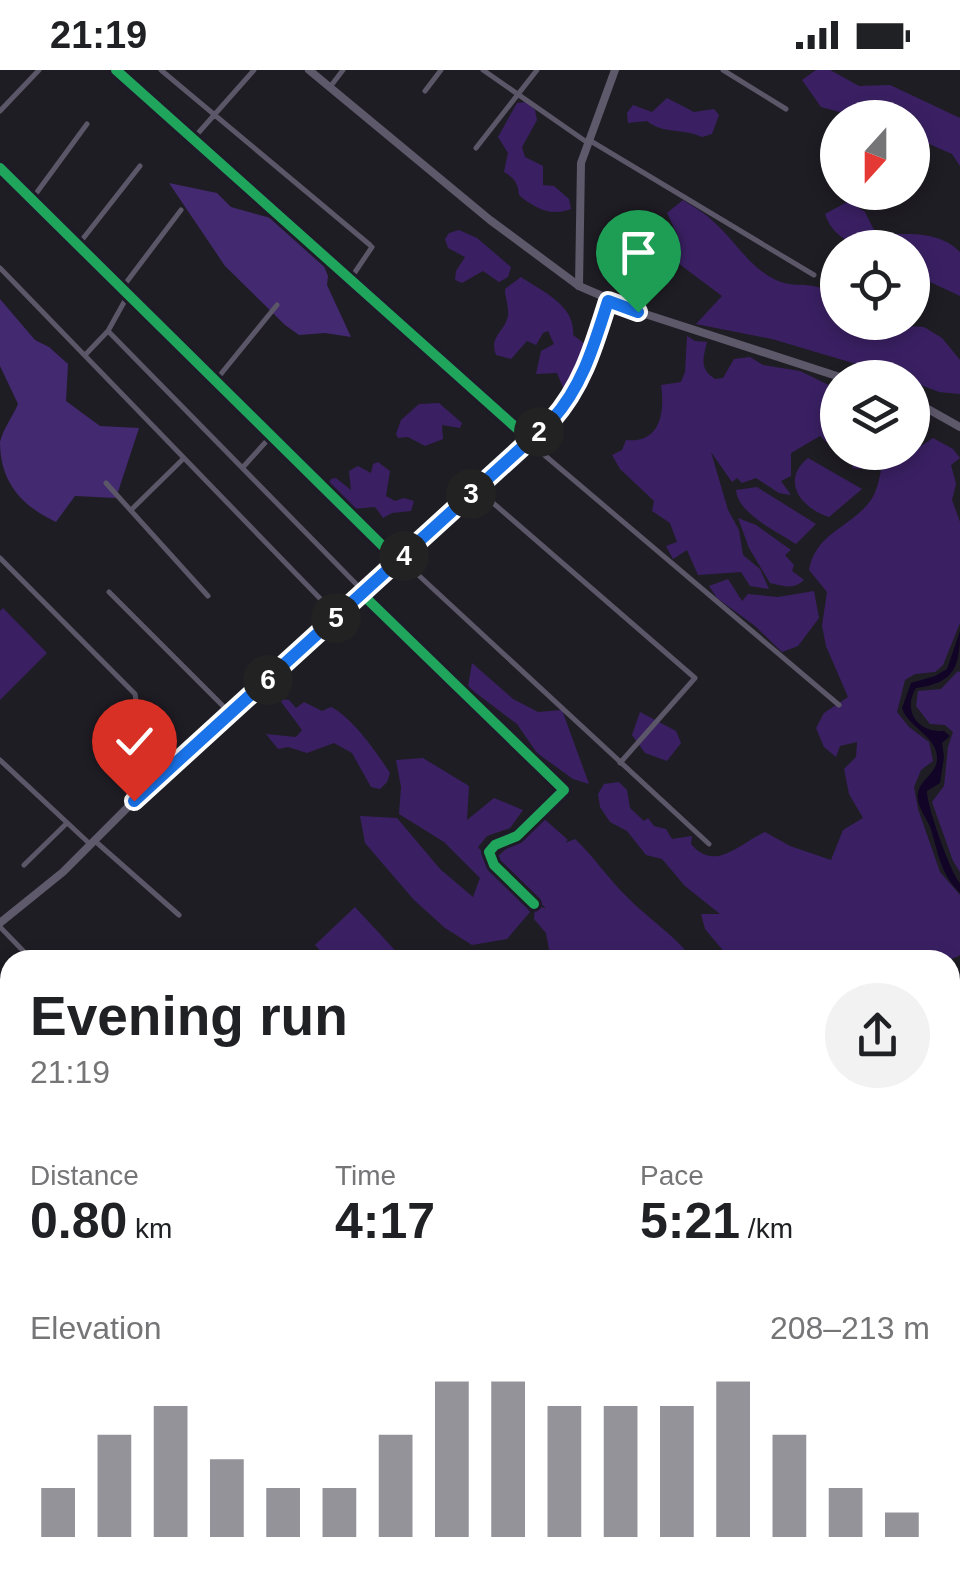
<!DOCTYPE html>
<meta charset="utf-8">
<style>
:root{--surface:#fff;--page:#f2f2f2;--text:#202124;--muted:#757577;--accent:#95939a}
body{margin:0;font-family:Helvetica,sans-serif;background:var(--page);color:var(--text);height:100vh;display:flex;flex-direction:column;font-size:38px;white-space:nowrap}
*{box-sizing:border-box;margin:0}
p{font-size:32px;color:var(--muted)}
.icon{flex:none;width:55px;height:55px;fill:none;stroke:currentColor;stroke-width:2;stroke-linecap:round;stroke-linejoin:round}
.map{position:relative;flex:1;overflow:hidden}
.drawer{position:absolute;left:0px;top:880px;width:960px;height:642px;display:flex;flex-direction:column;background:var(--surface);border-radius:30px 30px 0 0;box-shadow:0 5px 15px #0003}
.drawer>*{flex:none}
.needle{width:65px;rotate:201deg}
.buttons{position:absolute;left:820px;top:30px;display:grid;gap:20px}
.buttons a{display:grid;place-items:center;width:110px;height:110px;border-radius:50%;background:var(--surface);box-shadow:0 5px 15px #0003;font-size:50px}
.pin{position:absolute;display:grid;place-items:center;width:85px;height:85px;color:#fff;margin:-102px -42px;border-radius:50% 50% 50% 0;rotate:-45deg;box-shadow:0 0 10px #0007}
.pin .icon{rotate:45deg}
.km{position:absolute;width:50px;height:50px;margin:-25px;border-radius:50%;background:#222;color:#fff;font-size:28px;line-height:50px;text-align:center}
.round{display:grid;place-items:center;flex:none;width:105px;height:105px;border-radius:52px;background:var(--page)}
.headline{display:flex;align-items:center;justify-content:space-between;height:170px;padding:0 30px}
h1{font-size:55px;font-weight:800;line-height:75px}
.stats{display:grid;grid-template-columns:repeat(3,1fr);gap:15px;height:170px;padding:10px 30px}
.stats div{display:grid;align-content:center}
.stats b{font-size:50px;font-weight:800}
.stats small{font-size:28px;font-weight:400}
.stats p{font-size:28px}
.chart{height:280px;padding:20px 30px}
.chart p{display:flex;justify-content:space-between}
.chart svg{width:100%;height:180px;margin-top:10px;stroke:var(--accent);stroke-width:6}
.status{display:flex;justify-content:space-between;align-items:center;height:70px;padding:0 50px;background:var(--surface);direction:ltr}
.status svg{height:28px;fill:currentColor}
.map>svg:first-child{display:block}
.green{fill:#3a2063}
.forest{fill:#43296f}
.water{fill:#110427}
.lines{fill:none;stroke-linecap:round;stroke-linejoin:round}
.stream{stroke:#110427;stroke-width:2.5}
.minor{stroke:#5c5768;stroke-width:5}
.secondary{stroke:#5f596c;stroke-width:8}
.primary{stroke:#5e586b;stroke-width:8}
.cycleway-casing{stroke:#1e1a27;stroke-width:16}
.cycleway{stroke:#20a55d;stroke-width:10}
.route-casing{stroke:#fff;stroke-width:20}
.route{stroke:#1a73e8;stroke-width:12}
</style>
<div class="status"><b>21:19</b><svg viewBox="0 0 49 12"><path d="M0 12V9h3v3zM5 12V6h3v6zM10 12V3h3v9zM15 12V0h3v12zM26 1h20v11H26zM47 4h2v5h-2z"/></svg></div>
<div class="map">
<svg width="960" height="1521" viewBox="0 0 960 1521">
<rect width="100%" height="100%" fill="#1f1d24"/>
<path class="green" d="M816,0H830L859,16L890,15L960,48V96L952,84L913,67L912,48L858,47L821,37L802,10Z
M667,28L694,42L714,39L719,45L712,64L702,67C683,58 662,64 647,51L628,53L627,43L633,35L652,42Z
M527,32L535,40L537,50L522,77L525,87L543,96V115L554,116L569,129L571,139C551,147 534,138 519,125C518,113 514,108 504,102L508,83L498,67L517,33Z
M683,130C694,137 706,144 715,153C735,171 748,195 772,208C797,222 811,206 837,228L838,252L924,257L942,268L960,290V324L939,322L913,312L912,308L900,307L772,269L696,254L722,226L674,190L678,166L667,143Z
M849,131L865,142L876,164C907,165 937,159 960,182V226L913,204L912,178C878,178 838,182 825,144Z
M459,160L477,168L511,197L508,207L499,212L483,201L462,213L455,210L456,201L465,187L448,178L445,169L449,163Z
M521,207C541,221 576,235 573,265L585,274L575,312L569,320H564L557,303L536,304L541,281L554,274L548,261L543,263L536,275L527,271L511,289L496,285C489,266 504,263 508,246C509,237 505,227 505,219Z
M687,266L695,271L707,272C703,289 699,298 715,309L723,308L734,289L750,287L763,295L800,301L837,319L838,382L902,383L899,386L884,387L877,393L868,390L864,399L852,398L856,389L838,383L820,366L791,383V406L781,411L791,425L779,423L756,408L742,413L737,408L732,412L711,382L728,440L739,460L743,485L760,499L769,519L750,516L741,502L698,505L687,480L673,489L666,476L677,472L670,453L652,441L654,431L620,399L612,385L622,380L626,370C661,374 665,341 661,315L681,312L685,302Z
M439,333L462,353L460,358L442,355L443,369L425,376L408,367L398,368L396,364L401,350L419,334Z
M933,368L953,379L960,388L951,395L956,414L952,430L960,452V553L943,595L935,602L915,604L905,610L897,642L909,657L929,672L933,691L921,700L914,717L918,739L940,802L960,825V885C932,902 894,879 863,885L859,890H731L705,859L701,844H720L685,816L662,789L646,785L627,761L610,752L600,737L598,724L604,714L619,712L627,720L630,738L644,751L648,748L654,756L666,759L672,769L692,766L691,774C715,803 740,773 765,762L790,776L831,790L843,760L863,748L849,724L844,699L856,687L857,672L840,676L836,687L824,677L816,658L824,643L848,627L826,576L822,556L827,522L809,500C816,462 851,458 871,430C877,421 879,410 881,400L910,388L913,381Z
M808,388L862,419L829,447C801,438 780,411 808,388Z
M378,392L390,401L386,426L395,431L404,428L414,431L411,441L392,443L383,448L375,437L352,439L343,427L326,418L331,409L336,408L351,420L349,401L358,396L371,403L373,394Z
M757,417L816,454L796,474C778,462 738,444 736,420Z
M738,448L756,455L791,480L785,485L794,495L792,501L804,510C793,520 784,516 770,513L749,478Z
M728,509L742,531L748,524L778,527L814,521L819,548L798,576L782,582L755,556L717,528L709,516Z
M3,538L47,583L0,630V541Z
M472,593L513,629L538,642L562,640L589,714L573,709L537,683L517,654L468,617Z
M958,601L960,602V802L953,791L932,732L944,716L948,677L953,662L945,655L930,654L916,636L918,621L941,619Z
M279,629L289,630L296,638L304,632L322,641L331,637C352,647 377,683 390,703L387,712L380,719L371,717L352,683L334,673L307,683L288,677L278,679L266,664L296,667L302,660Z
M640,642L676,661L681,673L667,691L645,683L632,665Z
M423,688L469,716L467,750L494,728L523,740L510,758L487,766L478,777L514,819L530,842L507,869L472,875L445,858L414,830L365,773L360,746L397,748L440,799L473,827L480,808L444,772L399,744L401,717L396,690Z
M541,746L568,770L565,773L575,769C595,788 610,811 629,829C650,850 676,866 693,890H551L546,863L534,849L535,836L546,838L493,791Z
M355,837L404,890H329L315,875Z
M0,1406L10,1408V1512L267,1513L247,1521H0Z"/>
<path class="forest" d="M169,113L217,123L231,137L285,152L315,174L328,206L327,215L351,267L325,263L299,265L285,255L225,196Z
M0,229L35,270L49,277L68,294L66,331L100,356L139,358L116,428L75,426L56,452C24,437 0,414 0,372C3,359 13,346 18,334L0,296Z
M302,1512L447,1513L453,1521H295Z
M486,1513H641L627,1521H493Z"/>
<path class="water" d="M960,561C960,598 954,613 916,618C902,641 918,663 944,661L950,666L942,673L944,687L940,713L927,721C926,733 950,802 960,813V823C941,805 938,783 931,759C927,748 915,735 918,722C921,709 937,703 937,689C938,666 908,658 902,638L911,613L935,606L947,599Z"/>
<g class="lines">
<path class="stream" d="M374,1512L401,1521
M483,1512L503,1521
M429,1521L432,1512
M528,1521L547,1515L555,1521"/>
<path class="minor" d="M116,0L531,371
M161,0L370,175
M483,0L588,73
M723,0L786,39
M330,17L343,0
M425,21L441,0
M0,41L39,0
M192,70L254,0
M589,70L814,205
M476,78L537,0
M0,98L398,491
M32,129L87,54
M78,175L140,96
M0,198L337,546
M349,211L372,177
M122,218L181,140
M108,261L364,522
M86,284L108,261L128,225
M216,310L277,235
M529,372L839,635
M244,396L272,365
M106,413L208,526
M477,419L695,608L620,693
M131,440L184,388
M0,488L135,624L136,630L127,642L128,649L172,697
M401,489L709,774
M109,522L231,644
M362,524L564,720L517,766L495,775L489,782L494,795L534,834
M0,690L91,775
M95,771L179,845
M24,795L67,753
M0,857L32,890
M958,936L960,938
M0,962L10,972"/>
<path class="secondary" d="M579,216L581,93L615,0
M0,853L63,802L134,731L552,351C583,315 594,275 608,231"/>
<path class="primary" d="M309,0L490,150L579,216L639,242L843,308
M912,330L960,357"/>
<defs>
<path id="cycleway" d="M116,0L531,371
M0,98L398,491
M362,524L564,720L517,766L495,775L489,782L494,795L534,834"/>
</defs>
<use href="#cycleway" class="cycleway-casing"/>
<use href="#cycleway" class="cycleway"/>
</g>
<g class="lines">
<defs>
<path id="route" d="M134,731L552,350C583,315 594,275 608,231L638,242"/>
</defs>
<use href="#route" class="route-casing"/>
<use href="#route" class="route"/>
</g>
</svg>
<div class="buttons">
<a><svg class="needle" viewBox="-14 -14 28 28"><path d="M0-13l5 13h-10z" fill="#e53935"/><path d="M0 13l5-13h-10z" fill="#757577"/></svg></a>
<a><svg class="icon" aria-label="locate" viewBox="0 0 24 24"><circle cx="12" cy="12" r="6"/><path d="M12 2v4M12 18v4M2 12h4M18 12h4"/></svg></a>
<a><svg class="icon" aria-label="layers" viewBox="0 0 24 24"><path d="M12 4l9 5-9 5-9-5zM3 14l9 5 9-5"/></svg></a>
</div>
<div class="pin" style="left:638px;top:242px;background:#1e9e55"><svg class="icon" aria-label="arrive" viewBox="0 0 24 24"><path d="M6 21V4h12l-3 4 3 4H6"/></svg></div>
<div class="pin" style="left:134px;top:731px;background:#d93025"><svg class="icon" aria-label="check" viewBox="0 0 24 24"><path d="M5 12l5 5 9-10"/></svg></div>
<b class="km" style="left:539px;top:362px">2</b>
<b class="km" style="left:471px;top:424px">3</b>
<b class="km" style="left:404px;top:486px">4</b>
<b class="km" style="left:336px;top:548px">5</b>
<b class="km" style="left:268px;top:610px">6</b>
<section class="drawer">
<div class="headline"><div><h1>Evening run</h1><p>21:19</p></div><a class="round"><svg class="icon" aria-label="share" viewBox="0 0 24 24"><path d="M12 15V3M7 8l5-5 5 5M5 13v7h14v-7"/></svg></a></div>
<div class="stats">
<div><p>Distance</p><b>0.80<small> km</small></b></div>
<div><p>Time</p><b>4:17</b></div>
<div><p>Pace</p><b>5:21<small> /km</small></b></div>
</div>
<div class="chart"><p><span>Elevation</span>208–213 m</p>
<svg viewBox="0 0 160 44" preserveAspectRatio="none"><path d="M5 44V32M15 44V19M25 44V12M35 44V25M45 44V32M55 44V32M65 44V19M75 44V6M85 44V6M95 44V12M105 44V12M115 44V12M125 44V6M135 44V19M145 44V32M155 44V38"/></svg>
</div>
</section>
</div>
